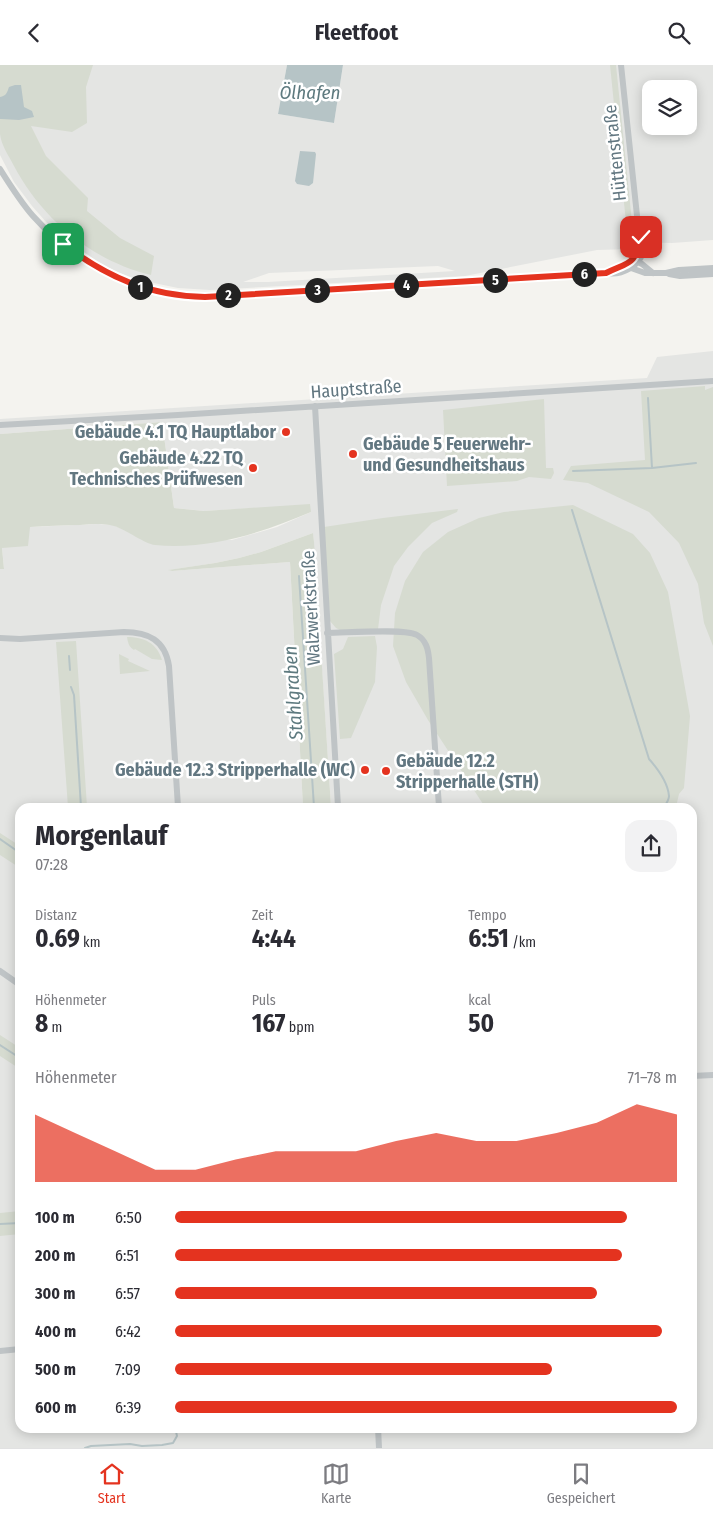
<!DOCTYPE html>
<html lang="de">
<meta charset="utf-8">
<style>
:root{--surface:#fff;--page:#f2f2f3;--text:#2b2b33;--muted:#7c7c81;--line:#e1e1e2;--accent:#e4331f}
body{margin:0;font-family:"Fira Sans Condensed",sans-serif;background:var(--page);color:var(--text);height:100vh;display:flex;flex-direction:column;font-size:19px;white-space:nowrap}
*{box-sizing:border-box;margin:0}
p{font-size:16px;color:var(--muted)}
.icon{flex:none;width:28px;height:28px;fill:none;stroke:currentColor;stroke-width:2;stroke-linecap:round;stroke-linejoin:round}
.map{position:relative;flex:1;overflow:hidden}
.details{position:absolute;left:15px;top:738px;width:682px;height:630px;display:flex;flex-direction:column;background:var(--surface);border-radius:15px;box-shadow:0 2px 12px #0003}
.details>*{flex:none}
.tools{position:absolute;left:642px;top:15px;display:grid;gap:10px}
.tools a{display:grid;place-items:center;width:55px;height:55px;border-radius:10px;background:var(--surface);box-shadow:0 2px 12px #0003;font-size:25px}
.pin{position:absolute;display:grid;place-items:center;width:42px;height:42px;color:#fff;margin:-21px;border-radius:10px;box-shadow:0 2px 8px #0006}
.km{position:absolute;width:25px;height:25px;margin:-12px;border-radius:50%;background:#222;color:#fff;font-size:14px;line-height:25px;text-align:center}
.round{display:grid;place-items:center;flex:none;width:52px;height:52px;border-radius:15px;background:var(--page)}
.summary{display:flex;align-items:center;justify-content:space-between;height:85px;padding:0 20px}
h1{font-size:28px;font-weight:700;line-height:38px}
.figures{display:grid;grid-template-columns:repeat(3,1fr);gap:8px;height:85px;padding:5px 20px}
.figures div{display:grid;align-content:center}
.figures b{font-size:25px;font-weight:700}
.figures small{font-size:14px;font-weight:400}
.figures p{font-size:14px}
.chart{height:140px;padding:10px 20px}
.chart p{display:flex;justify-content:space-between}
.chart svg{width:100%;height:90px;margin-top:5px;fill:var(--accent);opacity:.7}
ul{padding:0 20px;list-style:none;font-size:16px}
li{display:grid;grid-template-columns:80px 60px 1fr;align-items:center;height:38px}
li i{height:12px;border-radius:6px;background:var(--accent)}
header{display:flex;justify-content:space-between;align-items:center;height:65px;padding:0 20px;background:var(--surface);font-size:22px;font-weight:700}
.dock{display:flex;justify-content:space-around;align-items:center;height:70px;border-top:1px solid var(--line);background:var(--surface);font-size:14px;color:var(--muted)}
.dock a{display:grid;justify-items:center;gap:2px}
.dock .current{color:var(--accent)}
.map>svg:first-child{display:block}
.built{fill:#e4e5e3;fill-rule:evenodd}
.green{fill:#d6dbd0}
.water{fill:#b6c4c6}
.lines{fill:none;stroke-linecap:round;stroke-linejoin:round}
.stream{stroke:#b6c4c6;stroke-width:2}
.minor{stroke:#bfc4c6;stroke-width:6}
.route-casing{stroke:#fff;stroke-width:10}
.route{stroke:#e4331f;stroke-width:6}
.poi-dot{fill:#e4331f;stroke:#fff;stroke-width:2}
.labels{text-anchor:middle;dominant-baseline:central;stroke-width:5;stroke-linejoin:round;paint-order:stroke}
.street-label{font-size:18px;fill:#627781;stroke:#fff}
.poi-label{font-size:18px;font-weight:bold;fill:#627781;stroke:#fff;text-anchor:end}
.water-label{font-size:19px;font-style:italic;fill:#5e7a7f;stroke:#fff}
</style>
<header><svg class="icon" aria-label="back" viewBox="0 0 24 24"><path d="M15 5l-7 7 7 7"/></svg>Fleetfoot<svg class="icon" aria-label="search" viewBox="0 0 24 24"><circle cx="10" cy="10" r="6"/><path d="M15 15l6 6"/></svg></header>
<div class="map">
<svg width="713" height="1383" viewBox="0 0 713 1383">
<rect width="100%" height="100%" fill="#f4f3ef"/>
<path class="built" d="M0,0H287L278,49L334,58L343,0H713V175L672,178L635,177L633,184L597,185L465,211L210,225L178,223L149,217L146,218L115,206L98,197L66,174L47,158L32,141L14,117L0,90ZM651,24H689V61H651ZM438,201L455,206L268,217H243L269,208Z
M713,286V1383H0V504L4,503L2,483L30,462L98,459L113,460L129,467L232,475L277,462L311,447L255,443L204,446L174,443L162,357L0,369V354L647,313L657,292ZM313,468L331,742H692V1362H20V742H303L290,497L172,506L169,505L215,498L239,493L261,487Z"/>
<path class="green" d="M0,0H93L86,22L87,58L72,67L31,61L46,91L88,133L87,146L120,173L154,191L151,210C92,196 42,154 14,101C9,91 1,80 0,69C0,62 0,54 0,46C0,31 0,15 0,0Z
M610,0H616L634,177H628Z
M705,321V325L713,322V581L704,558L698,519L679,478L649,447L588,418L563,415L571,401L645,395L641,326Z
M544,334L546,403H553L554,408L551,414L529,412L517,416L447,421L443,345Z
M162,357L174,443L204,446L310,439L311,447C261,468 210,485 155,480C145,479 127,465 114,461C103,458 91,459 80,460C63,460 47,461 30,462L28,481L2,483L4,504H0V369Z
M573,440L633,469L650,488L668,527L690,651L684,723L679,729L676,742H485L428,655L406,617L393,581L395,548L405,516L423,487L448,467L479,453L504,447Z
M458,444L457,447L432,458L408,482L394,501L381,540L378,564L340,565L336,563L330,556L324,462L383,453Z
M313,468L314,477L331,742H303L290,497L172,506L168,505L215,498L239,493L261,487Z
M375,571L377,582L375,617L351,673L340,674L334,589L343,584L348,572Z
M127,572C144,572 157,578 162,595L152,594L135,584L134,585C129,582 128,578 127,572Z
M76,576L87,742H68L56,577Z
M119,589L129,594L128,596L150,606L120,609Z
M0,768L20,781V803L0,790Z
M0,970L20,983V1004L0,991Z
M20,1146V1169L0,1171V1148Z"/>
<path class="water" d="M287,0H343L334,58L278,49Z
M15,20H21L24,42L32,46L34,52L19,55L1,54H0V32C6,31 7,28 9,22Z
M300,86L315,87L316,89L313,118L309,121L297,119L295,116Z"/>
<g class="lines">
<path class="stream" d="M648,333L652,403
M573,406L652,403L696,398
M572,445L649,694C657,703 668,718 669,731C669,735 666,739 664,742
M299,511L314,742
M69,591L70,605
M71,622L74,630L81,742
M0,774L20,788
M0,980L20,993
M0,1159L20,1158
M85,1383L91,1381L130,1379L142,1381L162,1380L173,1378L177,1371L175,1362"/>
<path class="minor" d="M0,104C10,120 20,136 33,151C77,200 138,231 205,231L606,208C621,211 642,201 643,184C643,176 640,167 638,160L621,0
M636,196L642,199L653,208
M631,203L645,208H666L679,205L713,203
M607,208C631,197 633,201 641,173
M669,209L680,211L713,209
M315,341L338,742
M0,360L178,350L713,316
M327,568C345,568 405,563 417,570C426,575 428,584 429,593L439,742
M0,573L20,574L124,567C148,567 165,575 169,601L178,742
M0,906L20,920
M692,1011L713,1010
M0,1286L20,1284
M378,1362L379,1383"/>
</g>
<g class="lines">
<defs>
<path id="route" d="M63,179C107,212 149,231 205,232L606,208C631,196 634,201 641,172"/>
</defs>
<use href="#route" class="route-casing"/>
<use href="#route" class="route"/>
</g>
<g class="poi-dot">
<circle cx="286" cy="367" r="5"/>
<circle cx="353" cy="389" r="5"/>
<circle cx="253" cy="403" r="5"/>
<circle cx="365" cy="705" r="5"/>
<circle cx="386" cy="706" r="5"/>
</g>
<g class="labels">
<g class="street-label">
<text transform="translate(615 88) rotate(-96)">Hüttenstraße</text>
<text transform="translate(356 324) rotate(-4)">Hauptstraße</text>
<text transform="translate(311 543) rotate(-93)">Walzwerkstraße</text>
</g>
<g class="poi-label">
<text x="276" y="367">Gebäude 4.1 TQ Hauptlabor</text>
<text x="363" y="379" text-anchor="start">Gebäude 5 Feuerwehr-<tspan x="363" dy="21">und Gesundheitshaus</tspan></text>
<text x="243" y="393">Gebäude 4.22 TQ<tspan x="243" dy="21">Technisches Prüfwesen</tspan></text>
<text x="396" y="696" text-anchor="start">Gebäude 12.2<tspan x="396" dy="21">Stripperhalle (STH)</tspan></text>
<text x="355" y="705">Gebäude 12.3 Stripperhalle (WC)</text>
</g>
<g class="water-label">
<text x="310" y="27">Ölhafen</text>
<text transform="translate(293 628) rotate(-94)">Stahlgraben</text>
</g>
</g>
</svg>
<div class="tools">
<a><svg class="icon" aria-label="layers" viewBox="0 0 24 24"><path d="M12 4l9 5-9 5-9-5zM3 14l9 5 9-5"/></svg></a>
</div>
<div class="pin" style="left:63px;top:179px;background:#1e9e55"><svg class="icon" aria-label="arrive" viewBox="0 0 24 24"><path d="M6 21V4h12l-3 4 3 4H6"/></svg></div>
<div class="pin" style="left:641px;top:172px;background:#d93025"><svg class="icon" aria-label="check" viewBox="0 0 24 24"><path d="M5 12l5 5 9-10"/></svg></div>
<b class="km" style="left:140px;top:222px">1</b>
<b class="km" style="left:228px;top:230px">2</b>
<b class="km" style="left:317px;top:225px">3</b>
<b class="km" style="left:406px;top:220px">4</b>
<b class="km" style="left:495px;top:215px">5</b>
<b class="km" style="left:584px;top:209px">6</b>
<section class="details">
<div class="summary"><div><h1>Morgenlauf</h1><p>07:28</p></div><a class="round"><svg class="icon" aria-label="share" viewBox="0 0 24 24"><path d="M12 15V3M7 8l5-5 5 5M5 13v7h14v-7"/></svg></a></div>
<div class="figures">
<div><p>Distanz</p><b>0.69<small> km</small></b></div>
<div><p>Zeit</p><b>4:44</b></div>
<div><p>Tempo</p><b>6:51<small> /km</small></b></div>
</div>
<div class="figures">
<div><p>Höhenmeter</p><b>8<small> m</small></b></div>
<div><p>Puls</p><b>167<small> bpm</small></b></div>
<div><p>kcal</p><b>50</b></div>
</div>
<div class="chart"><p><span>Höhenmeter</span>71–78 m</p>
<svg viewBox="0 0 160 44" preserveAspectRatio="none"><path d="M0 44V11L10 20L20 29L30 38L40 38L50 33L60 29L70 29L80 29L90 24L100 20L110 24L120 24L130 20L140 15L150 6L160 11V44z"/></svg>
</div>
<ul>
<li><b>100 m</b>6:50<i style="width:90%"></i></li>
<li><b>200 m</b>6:51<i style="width:89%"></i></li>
<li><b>300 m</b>6:57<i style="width:84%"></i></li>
<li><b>400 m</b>6:42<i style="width:97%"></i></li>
<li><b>500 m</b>7:09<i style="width:75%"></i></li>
<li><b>600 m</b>6:39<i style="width:100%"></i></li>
</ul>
</section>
</div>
<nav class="dock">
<a class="current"><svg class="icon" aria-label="home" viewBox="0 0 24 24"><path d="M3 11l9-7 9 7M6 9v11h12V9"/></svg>Start</a>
<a><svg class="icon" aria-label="map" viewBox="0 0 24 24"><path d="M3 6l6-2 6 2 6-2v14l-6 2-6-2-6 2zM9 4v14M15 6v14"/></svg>Karte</a>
<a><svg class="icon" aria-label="saved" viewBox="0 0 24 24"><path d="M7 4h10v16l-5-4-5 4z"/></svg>Gespeichert</a>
</nav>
